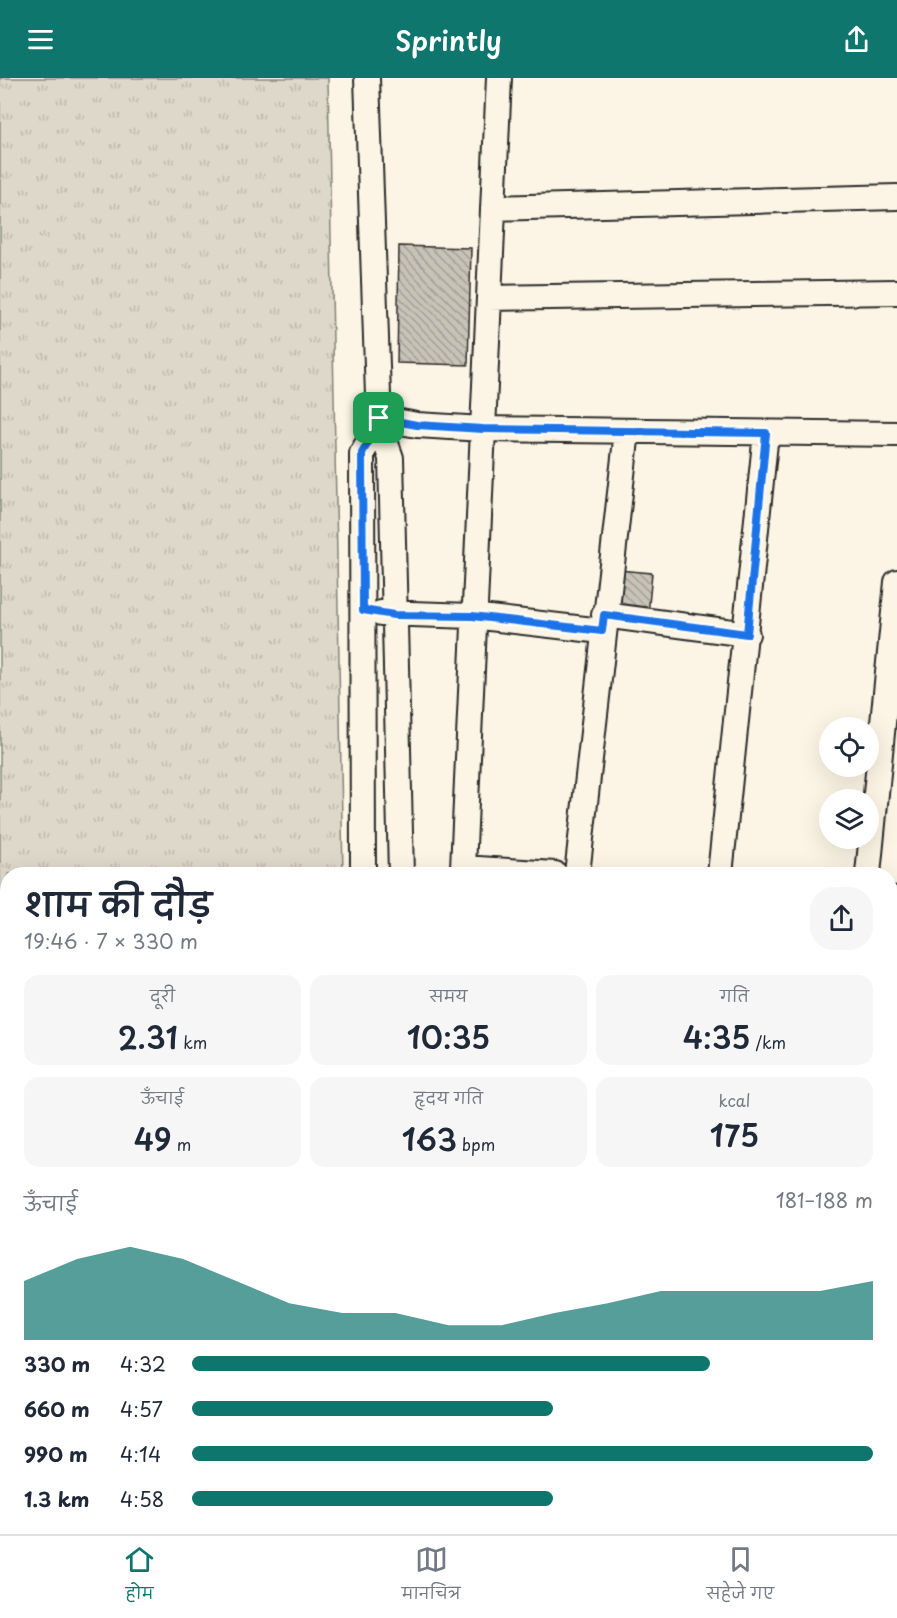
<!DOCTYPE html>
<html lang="hi">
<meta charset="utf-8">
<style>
:root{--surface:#fff;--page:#f6f6f7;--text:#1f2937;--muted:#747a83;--line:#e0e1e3;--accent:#0f766e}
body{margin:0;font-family:"Playpen Sans","Playpen Sans Deva",sans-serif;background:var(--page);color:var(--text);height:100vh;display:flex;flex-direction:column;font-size:22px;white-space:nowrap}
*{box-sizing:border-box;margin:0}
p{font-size:20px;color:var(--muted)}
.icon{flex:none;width:33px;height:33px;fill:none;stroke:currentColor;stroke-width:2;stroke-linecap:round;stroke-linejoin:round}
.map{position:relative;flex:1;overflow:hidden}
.side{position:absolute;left:0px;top:789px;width:897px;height:668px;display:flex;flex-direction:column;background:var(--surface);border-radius:24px 24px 0 0;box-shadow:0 6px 24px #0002}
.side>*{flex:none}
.controls{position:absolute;left:819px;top:639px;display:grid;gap:12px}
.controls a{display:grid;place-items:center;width:60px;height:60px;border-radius:50%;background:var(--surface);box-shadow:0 6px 24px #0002;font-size:30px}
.pin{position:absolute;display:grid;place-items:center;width:51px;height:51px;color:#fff;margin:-26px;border-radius:12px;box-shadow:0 3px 9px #0006}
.round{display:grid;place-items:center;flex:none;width:63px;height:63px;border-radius:24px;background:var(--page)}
.summary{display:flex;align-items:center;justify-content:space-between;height:102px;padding:0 24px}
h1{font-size:33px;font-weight:600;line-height:45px}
.stats{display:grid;grid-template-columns:repeat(3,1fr);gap:9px;height:102px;padding:6px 24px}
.stats div{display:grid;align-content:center;border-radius:15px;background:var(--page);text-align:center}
.stats b{font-size:30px;font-weight:600}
.stats small{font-size:16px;font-weight:400}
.stats p{font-size:16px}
.chart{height:168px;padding:12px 24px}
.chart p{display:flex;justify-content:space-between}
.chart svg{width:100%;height:108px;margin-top:6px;fill:var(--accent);opacity:.7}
ul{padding:0 24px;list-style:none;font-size:20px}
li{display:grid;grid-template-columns:96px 72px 1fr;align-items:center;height:45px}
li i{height:15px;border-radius:8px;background:var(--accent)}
header{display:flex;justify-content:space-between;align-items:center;height:78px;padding:0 24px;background:var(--accent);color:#fff;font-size:27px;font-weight:600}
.tabs{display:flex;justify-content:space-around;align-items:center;height:84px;border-top:2px solid var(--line);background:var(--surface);font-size:16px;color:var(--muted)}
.tabs a{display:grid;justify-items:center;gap:3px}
.tabs .current{color:var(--accent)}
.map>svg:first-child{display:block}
.park{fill:url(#park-tufts);stroke:#84827a;stroke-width:1.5}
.building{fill:url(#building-back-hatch);stroke:#2b2b2b;stroke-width:1.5}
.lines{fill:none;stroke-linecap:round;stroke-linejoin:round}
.minor-casing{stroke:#2b2b2b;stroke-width:28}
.minor{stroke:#fcf5e5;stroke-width:24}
.route-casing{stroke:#fff;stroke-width:12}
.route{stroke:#1a73e8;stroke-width:8}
</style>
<header><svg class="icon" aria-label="menu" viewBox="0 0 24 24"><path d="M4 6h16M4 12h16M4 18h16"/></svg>Sprintly<svg class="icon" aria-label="share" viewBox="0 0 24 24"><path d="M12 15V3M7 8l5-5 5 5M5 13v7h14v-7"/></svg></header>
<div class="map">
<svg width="897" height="1456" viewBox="0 0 897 1456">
<defs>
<pattern id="park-tufts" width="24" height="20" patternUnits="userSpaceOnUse" patternTransform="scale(1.5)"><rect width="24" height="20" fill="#ded8ca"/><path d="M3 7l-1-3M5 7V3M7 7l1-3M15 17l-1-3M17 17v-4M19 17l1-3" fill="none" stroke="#bfbaae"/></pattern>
<pattern id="building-back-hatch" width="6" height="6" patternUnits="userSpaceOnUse" patternTransform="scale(1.5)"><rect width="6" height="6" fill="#c8c3b7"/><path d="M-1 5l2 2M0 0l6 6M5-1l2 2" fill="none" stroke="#a39f95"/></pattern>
</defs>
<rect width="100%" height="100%" fill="#fcf5e5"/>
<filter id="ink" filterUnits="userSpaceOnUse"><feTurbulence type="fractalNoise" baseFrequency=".0167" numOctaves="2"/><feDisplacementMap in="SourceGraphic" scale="12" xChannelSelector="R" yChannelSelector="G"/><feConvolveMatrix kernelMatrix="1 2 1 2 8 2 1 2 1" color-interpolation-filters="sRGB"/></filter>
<g filter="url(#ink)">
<path class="park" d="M0,0H328L343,796H8L7,967L0,966Z
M0,1108H8L7,1181L0,1184Z
M270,1449H532L529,1456H272Z"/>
<path class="building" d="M399,168L471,170L468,287L397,285Z
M618,492L652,495L648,537L614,533Z
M0,1031H8V1080H0Z
M890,1078H895L890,1139Z
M890,1182L897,1183V1253L890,1249Z
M8,1209V1241L0,1223V1212Z
M0,1239L8,1258V1261L0,1264Z
M0,1320L8,1344V1359L0,1361Z
M897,1348V1390L890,1386V1365Z
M8,1376V1412L0,1414V1379Z
M890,1412L897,1416V1452L895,1456H875L870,1454L872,1449H890Z
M8,1428V1449H28L31,1456H0V1431Z
M92,1449H116L119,1456H75Z
M179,1449H227L207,1456H181Z
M569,1449H624L621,1456H565Z
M765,1449H791L804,1456H761Z"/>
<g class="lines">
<defs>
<path id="minor" d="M367,0L379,346L391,380L401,796
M499,0L463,790L555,796
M493,130L897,119
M489,220L897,214
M379,340L417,347L483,351L897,356
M381,535L472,538L602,553
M604,537L747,556
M363,796L362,375L379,346
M577,796L627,353
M720,796L766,355
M868,796L897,504
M890,820L897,821
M890,939L897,940
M890,969L897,970
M0,994H8
M890,1007L897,1008
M890,1032H897
M890,1146L897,1147
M890,1262L897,1265
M0,1282L8,1280
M0,1303L8,1326
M890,1348L897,1332
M48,1449L51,1456
M140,1449L143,1456
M675,1449L690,1456
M558,1456L561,1449
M643,1456L646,1449
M735,1456L739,1449
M838,1456L842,1449"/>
</defs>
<use href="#minor" class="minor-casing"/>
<use href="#minor" class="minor"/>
</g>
</g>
<g class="lines" filter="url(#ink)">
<defs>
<path id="route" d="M379,340L417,347L483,351L766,355L747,556L604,537L602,553L472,538L394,537L363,532L362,375L379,346Z"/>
</defs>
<use href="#route" class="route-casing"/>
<use href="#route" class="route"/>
</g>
</svg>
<div class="controls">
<a><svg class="icon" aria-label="locate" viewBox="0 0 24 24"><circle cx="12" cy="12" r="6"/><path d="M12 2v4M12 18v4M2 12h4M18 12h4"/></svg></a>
<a><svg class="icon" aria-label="layers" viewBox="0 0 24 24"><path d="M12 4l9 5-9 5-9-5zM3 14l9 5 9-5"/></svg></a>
</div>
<div class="pin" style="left:379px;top:340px;background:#1e9e55"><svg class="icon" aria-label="arrive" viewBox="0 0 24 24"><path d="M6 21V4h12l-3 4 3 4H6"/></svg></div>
<section class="side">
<div class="summary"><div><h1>शाम की दौड़</h1><p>19:46 · 7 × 330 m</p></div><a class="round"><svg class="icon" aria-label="share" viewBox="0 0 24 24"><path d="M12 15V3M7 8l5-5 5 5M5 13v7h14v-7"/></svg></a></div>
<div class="stats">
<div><p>दूरी</p><b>2.31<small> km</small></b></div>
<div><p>समय</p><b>10:35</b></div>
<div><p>गति</p><b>4:35<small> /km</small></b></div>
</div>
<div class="stats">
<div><p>ऊँचाई</p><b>49<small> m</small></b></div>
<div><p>हृदय गति</p><b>163<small> bpm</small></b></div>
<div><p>kcal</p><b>175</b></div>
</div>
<div class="chart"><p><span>ऊँचाई</span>181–188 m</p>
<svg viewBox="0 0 160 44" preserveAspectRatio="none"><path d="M0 44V20L10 11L20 6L30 11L40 20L50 29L60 33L70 33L80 38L90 38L100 33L110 29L120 24L130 24L140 24L150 24L160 20V44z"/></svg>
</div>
<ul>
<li><b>330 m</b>4:32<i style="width:76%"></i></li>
<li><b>660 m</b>4:57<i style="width:53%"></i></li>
<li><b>990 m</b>4:14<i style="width:100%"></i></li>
<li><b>1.3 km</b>4:58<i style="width:53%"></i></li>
</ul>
</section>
</div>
<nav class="tabs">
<a class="current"><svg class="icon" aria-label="home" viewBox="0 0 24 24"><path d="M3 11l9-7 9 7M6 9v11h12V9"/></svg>होम</a>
<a><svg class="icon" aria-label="map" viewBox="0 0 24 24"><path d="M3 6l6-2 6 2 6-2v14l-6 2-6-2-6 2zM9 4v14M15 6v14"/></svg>मानचित्र</a>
<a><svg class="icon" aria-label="saved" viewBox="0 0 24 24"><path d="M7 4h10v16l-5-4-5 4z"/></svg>सहेजे गए</a>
</nav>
